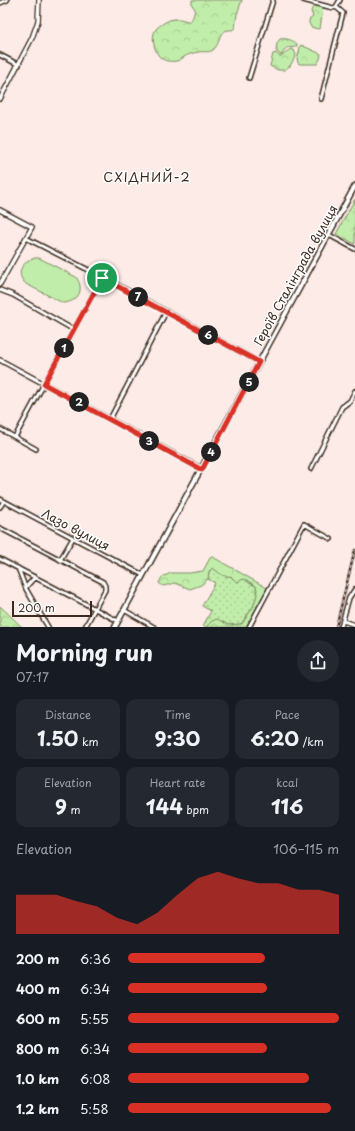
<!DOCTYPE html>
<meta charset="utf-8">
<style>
:root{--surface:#171b24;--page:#242831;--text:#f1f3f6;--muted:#9ea1a6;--accent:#d93025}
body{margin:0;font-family:"Playpen Sans",sans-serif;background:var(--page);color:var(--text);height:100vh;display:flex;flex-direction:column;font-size:15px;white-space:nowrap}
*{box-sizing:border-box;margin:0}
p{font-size:13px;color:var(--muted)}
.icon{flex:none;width:22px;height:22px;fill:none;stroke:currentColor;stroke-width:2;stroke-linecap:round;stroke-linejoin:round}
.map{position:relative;height:627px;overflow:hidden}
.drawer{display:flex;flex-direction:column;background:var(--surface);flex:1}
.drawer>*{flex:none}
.scale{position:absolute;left:12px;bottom:10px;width:80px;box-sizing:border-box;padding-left:4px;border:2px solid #3b2a1e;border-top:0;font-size:11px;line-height:14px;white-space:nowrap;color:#3b2a1e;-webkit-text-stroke:3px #fff;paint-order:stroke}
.pin{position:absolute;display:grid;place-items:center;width:34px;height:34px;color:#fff;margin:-17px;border:2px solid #fff;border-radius:50%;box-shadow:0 1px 4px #0007}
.km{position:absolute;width:20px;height:20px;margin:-10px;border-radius:50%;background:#222;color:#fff;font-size:11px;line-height:20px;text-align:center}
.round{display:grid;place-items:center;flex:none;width:42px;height:42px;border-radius:21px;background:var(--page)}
.headline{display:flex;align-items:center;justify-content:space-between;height:68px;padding:0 16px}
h1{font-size:22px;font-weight:700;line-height:30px}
.metrics{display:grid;grid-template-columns:repeat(3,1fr);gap:6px;height:68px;padding:4px 16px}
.metrics div{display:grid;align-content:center;border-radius:10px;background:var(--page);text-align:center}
.metrics b{font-size:20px;font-weight:700}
.metrics small{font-size:11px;font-weight:400}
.metrics p{font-size:11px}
.chart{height:112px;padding:8px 16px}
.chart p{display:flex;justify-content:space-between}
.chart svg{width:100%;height:72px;margin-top:4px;fill:var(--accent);opacity:.7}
ul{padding:0 16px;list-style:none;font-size:13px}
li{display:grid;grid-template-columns:64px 48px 1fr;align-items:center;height:30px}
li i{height:10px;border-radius:5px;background:var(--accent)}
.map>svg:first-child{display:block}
.grass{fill:url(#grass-dots);stroke:#7e8c64}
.forest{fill:url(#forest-crowns);stroke:#7e8c64}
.pitch{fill:#c1edaa;stroke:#7e8c64}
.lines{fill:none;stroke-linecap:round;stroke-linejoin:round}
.minor-casing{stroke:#3b2a1e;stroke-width:6}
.tertiary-casing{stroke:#3b2a1e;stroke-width:6}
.secondary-casing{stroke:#3b2a1e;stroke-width:7}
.minor{stroke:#fff;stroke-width:3}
.tertiary{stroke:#fff;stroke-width:3.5}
.secondary{stroke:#fff;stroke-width:4}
.rail-casing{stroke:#3b2a1e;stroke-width:2.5}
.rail{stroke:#fff;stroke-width:1;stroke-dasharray:3;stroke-linecap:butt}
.route-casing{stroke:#fff;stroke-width:8}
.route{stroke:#d93025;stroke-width:5}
.labels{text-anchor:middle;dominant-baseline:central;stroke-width:3;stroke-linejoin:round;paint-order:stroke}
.street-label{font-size:12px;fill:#3b2a1e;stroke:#fff}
.neighbourhood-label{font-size:13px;letter-spacing:1px;fill:#3b2a1e;stroke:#fff}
</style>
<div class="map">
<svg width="355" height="627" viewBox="0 0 355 627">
<defs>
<pattern id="grass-dots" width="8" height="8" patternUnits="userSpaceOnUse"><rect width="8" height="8" fill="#c1edaa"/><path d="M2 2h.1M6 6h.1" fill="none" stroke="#a7cb92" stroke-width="1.8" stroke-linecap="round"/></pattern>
<pattern id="forest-crowns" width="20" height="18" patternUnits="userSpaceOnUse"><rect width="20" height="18" fill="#c1edaa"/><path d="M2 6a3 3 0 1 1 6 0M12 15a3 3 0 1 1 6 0" fill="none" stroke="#a7cb92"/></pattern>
</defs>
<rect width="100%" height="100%" fill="#fcebe6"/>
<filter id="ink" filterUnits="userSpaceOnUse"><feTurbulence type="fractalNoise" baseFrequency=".025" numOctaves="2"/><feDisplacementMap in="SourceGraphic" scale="8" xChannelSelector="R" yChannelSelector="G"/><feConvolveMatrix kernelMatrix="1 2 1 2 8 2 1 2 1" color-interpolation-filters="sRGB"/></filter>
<g filter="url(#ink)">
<path class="grass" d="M213,568L231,576L233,579H246L249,583L256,586L257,595L253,607L241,624L228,625L223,622L212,621L206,627L203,626L211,611L202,606L215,583L208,579L209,571Z"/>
<path class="forest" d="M192,0H242L237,14L235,28L232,30C216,29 222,43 213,50C209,53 203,51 198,52C194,53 188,54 184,57C181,59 179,61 176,61C171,62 162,61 159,56C154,50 150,34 157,28C163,23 169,19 176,19C188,18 191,29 195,9L192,5Z
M314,5L323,9L320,28L318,29L311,27L309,23V20L313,17L311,11Z
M280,39C286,38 293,40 297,44V46C289,50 287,43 282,55H281L276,51L277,43Z
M301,45L321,54L320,59L317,64H300L298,63L297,58L299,53L300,46Z
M291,49L294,50L296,55L290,66L284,70H278L270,66L273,54L276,53L279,56H282L289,50Z
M355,199V244L336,234Z
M211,556L267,588L246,627H206L212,621L217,619L228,625L242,624L253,607L257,595L256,586C252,584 248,580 243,579L238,582L233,579L231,576C223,578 218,572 213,568L209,571L208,579L201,585L190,589L175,583L163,586L159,583L162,577L171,573H190L203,571Z
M0,606L22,627H0Z"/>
<path class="pitch" d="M35,258H39L76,277C85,289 79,302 63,303L26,284C15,274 21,262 35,258Z"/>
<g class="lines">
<defs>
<path id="minor" d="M303,0L333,8L336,7L340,0
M0,3L7,0
M0,55L19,65
M249,78L273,0
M321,99L343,13L336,7
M329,235L355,249
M26,238L110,281L259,362
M0,290L13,295L74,330
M110,419L166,312
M0,429L36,449
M15,437L102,278
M311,469L342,407L350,401L355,391
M0,499L143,575
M0,507L4,501
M0,528L103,582L105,586V590L85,627
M0,559L118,621
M60,560L73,538
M18,568L26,589L48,627
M26,587L35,577
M124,610L154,627
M343,621L355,625
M249,627L304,524L331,539
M341,627L349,598L355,589"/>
<path id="tertiary" d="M0,99L32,38L38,21L39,0
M0,210L32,227L0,284
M0,360L202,469"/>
<path id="secondary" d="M115,627L355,186"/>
</defs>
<use href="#minor" class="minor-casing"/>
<use href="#tertiary" class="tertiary-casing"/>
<use href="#secondary" class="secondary-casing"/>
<use href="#minor" class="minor"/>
<use href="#tertiary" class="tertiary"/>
<use href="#secondary" class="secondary"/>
<defs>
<path id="rail" d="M336,627L355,550"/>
</defs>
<use href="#rail" class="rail-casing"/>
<use href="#rail" class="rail"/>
</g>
</g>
<g class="lines" filter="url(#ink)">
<defs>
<path id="route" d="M102,278L259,362L202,470L44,384Z"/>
</defs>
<use href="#route" class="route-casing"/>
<use href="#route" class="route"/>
</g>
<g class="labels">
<g class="street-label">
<text transform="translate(295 275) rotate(-61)">Героїв Сталінграда вулиця</text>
<text transform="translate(76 529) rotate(28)">Лазо вулиця</text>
</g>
<g class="neighbourhood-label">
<text x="147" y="176">СХІДНИЙ-2</text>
</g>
</g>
</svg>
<div class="scale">200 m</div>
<div class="pin" style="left:102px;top:278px;background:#1e9e55"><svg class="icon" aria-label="arrive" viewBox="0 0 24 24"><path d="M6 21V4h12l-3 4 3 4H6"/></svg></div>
<b class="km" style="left:64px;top:348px">1</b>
<b class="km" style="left:79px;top:402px">2</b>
<b class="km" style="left:149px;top:441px">3</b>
<b class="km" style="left:211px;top:452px">4</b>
<b class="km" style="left:249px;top:382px">5</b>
<b class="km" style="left:208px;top:335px">6</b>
<b class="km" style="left:138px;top:297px">7</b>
</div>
<section class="drawer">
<div class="headline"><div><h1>Morning run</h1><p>07:17</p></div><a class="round"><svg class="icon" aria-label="share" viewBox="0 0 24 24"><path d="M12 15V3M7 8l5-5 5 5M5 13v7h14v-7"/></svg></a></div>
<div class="metrics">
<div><p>Distance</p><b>1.50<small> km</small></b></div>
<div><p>Time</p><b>9:30</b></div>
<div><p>Pace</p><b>6:20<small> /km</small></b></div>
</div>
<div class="metrics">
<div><p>Elevation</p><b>9<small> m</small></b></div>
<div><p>Heart rate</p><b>144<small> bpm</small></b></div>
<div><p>kcal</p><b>116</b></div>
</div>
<div class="chart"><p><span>Elevation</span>106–115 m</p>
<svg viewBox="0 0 160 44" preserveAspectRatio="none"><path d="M0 44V20L10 20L20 20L30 24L40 27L50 34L60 38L70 31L80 20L90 10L100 6L110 10L120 13L130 13L140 17L150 17L160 20V44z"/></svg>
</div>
<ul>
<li><b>200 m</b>6:36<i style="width:65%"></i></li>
<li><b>400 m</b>6:34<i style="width:66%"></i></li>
<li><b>600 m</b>5:55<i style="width:100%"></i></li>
<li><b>800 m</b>6:34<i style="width:66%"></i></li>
<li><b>1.0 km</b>6:08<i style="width:86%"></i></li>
<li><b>1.2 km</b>5:58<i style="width:96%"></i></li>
</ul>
</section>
